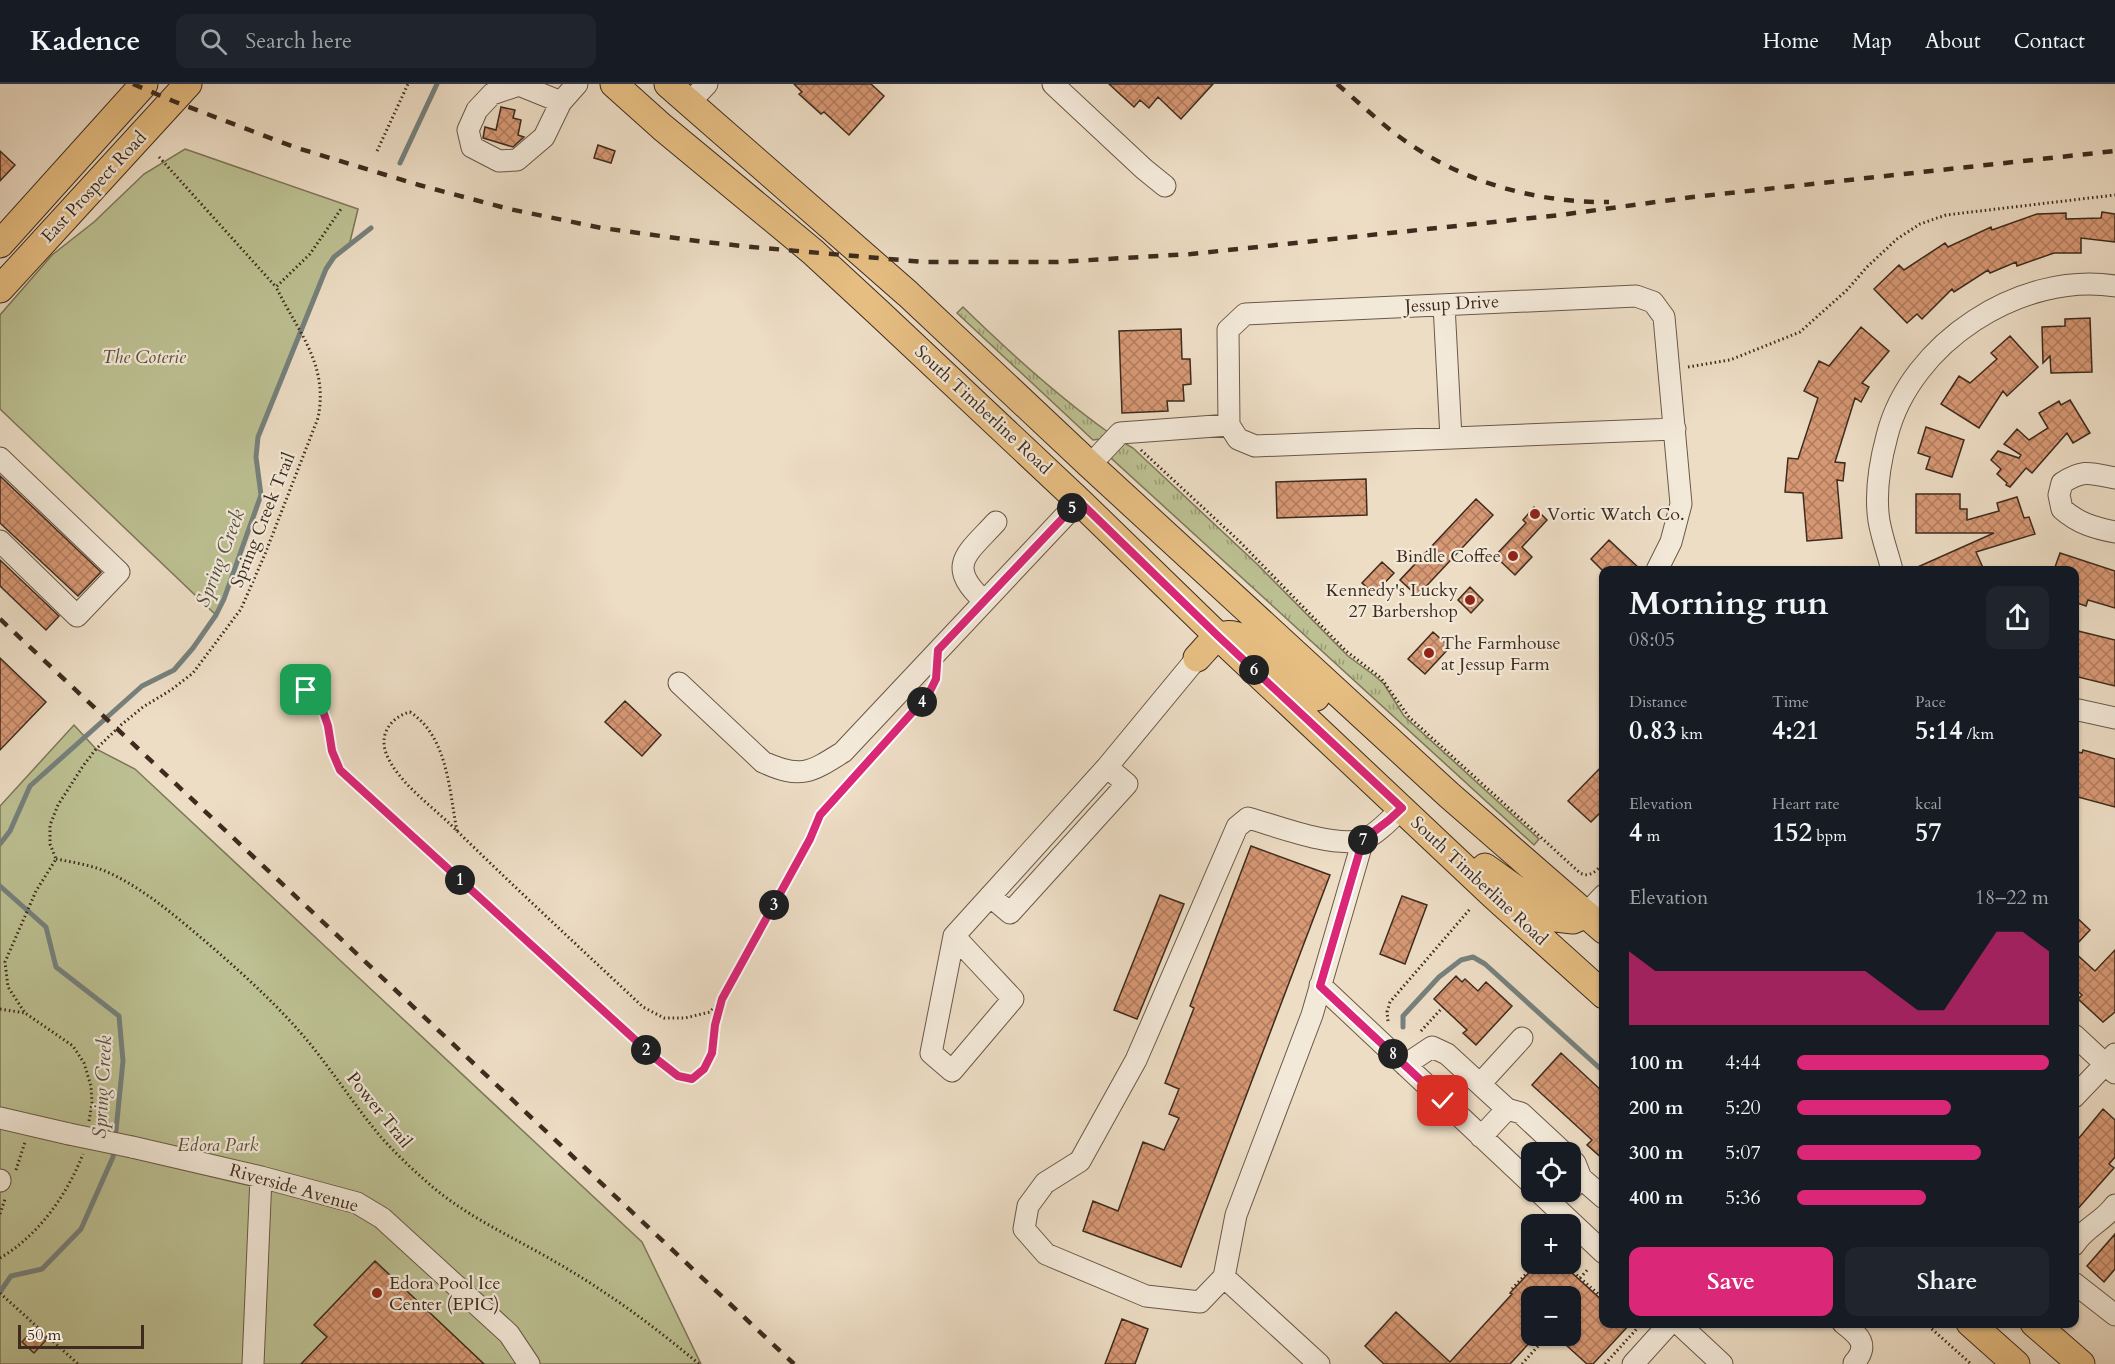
<!DOCTYPE html>
<meta charset="utf-8">
<style>
:root{--surface:#171b24;--page:#20242c;--text:#f1f3f6;--muted:#9ea1a6;--line:#363941;--accent:#db2777}
body{margin:0;font-family:Cardo,serif;background:var(--page);color:var(--text);height:100vh;display:flex;flex-direction:column;font-size:22px;white-space:nowrap}
*{box-sizing:border-box;margin:0}
p{font-size:20px;color:var(--muted)}
.icon{flex:none;width:33px;height:33px;fill:none;stroke:currentColor;stroke-width:2;stroke-linecap:round;stroke-linejoin:round}
.map{position:relative;flex:1;overflow:hidden}
.panel{position:absolute;left:1599px;top:482px;width:480px;height:762px;display:flex;flex-direction:column;background:var(--surface);border-radius:12px;box-shadow:0 2px 4px #0004}
.panel>*{flex:none}
.controls{position:absolute;left:1521px;top:1058px;display:grid;gap:12px}
.controls a{display:grid;place-items:center;width:60px;height:60px;border-radius:12px;background:var(--surface);box-shadow:0 2px 4px #0004;font-size:30px}
.scale{position:absolute;left:18px;bottom:15px;width:126px;box-sizing:border-box;padding-left:6px;border:3px solid #3e2b1e;border-top:0;font-size:16px;line-height:21px;white-space:nowrap;color:#3e2b1e;-webkit-text-stroke:4px #f3e9d9;paint-order:stroke}
.pin{position:absolute;display:grid;place-items:center;width:51px;height:51px;color:#fff;margin:-26px;border-radius:12px;box-shadow:0 3px 9px #0006}
.km{position:absolute;width:30px;height:30px;margin:-15px;border-radius:50%;background:#222;color:#fff;font-size:16px;line-height:30px;text-align:center}
.round{display:grid;place-items:center;flex:none;width:63px;height:63px;border-radius:12px;background:var(--page)}
.head{display:flex;align-items:center;justify-content:space-between;height:102px;padding:0 30px}
h1{font-size:33px;font-weight:600;line-height:45px}
.figures{display:grid;grid-template-columns:repeat(3,1fr);gap:9px;height:102px;padding:6px 30px}
.figures div{display:grid;align-content:center}
.figures b{font-size:26px;font-weight:600}
.figures small{font-size:16px;font-weight:400}
.figures p{font-size:16px}
.chart{height:168px;padding:12px 30px}
.chart p{display:flex;justify-content:space-between}
.chart svg{width:100%;height:108px;margin-top:6px;fill:var(--accent);opacity:.7}
.action{display:flex;gap:12px;margin-top:auto;padding:12px 30px}
.action a{flex:1;height:69px;border-radius:12px;background:var(--accent);color:#fff;font-size:24px;font-weight:600;line-height:69px;text-align:center}
.action a+a{background:var(--page);color:var(--text)}
ul{padding:0 30px;list-style:none;font-size:20px}
li{display:grid;grid-template-columns:96px 72px 1fr;align-items:center;height:45px}
li i{height:15px;border-radius:8px;background:var(--accent)}
header{display:flex;align-items:center;gap:36px;box-sizing:border-box;height:84px;padding:0 30px;background:var(--surface);border-bottom:2px solid var(--line)}
header strong{font-size:28px}
nav{display:flex;gap:33px;margin-inline-start:auto;font-size:21px}
.search{width:420px;height:54px;background:var(--page);display:flex;align-items:center;gap:15px;box-sizing:border-box;padding:0 21px;border-radius:12px;color:var(--muted);font-size:22px}
.map>svg:first-child{display:block}
.grass{fill:url(#grass-tufts);stroke:#7d7658;stroke-width:1.5}
.park{fill:#bcc092;stroke:#7d7658;stroke-width:1.5}
.lines{fill:none;stroke-linecap:round;stroke-linejoin:round}
.stream{stroke:#76817d;stroke-width:5}
.building{fill:url(#building-cross-hatch);stroke:#3e2b1e;stroke-width:1.5}
.minor-casing{stroke:#6a5848;stroke-width:23}
.major-casing{stroke:#3e2b1e;stroke-width:29}
.path{stroke:#3e2b1e;stroke-width:3;stroke-dasharray:1.5 3;stroke-linecap:butt}
.minor{stroke:#f3e9d9;stroke-width:21}
.major{stroke:#e6be82;stroke-width:27}
.rail{stroke:#3e2b1e;stroke-width:4.5;stroke-dasharray:10 10;stroke-linecap:butt}
.minor-bridge-casing{stroke:#6a5848;stroke-width:23;stroke-linecap:butt}
.minor-bridge{stroke:#f3e9d9;stroke-width:21}
.route-casing{stroke:#fff;stroke-width:12}
.route{stroke:#db2777;stroke-width:8}
.poi-dot{fill:#8f2418;stroke:#f3e9d9;stroke-width:2}
.labels{text-anchor:middle;dominant-baseline:central;stroke-width:4.5;stroke-linejoin:round;paint-order:stroke}
.street-label{font-size:18px;fill:#3e2b1e;stroke:#f3e9d9}
.park-label{font-size:18px;font-style:italic;fill:#5e503b;stroke:#f3e9d9}
.poi-label{font-size:18px;fill:#3e2b1e;stroke:#f3e9d9;text-anchor:start}
.water-label{font-size:20px;font-style:italic;fill:#554f46;stroke:#f3e9d9}
</style>
<header>
<strong>Kadence</strong>
<div class="search"><svg class="icon" aria-label="search" viewBox="0 0 24 24"><circle cx="10" cy="10" r="6"/><path d="M15 15l6 6"/></svg>Search here</div>
<nav><a>Home</a><a>Map</a><a>About</a><a>Contact</a></nav>
</header>
<div class="map">
<svg width="2115" height="1280" viewBox="0 0 2115 1280">
<defs>
<pattern id="grass-tufts" width="24" height="20" patternUnits="userSpaceOnUse" patternTransform="scale(1.5)"><rect width="24" height="20" fill="#bcc092"/><path d="M3 7l-1-3M5 7V3M7 7l1-3M15 17l-1-3M17 17v-4M19 17l1-3" fill="none" stroke="#9a9c77"/></pattern>
<pattern id="building-cross-hatch" width="8" height="8" patternUnits="userSpaceOnUse" patternTransform="scale(1.5)"><rect width="8" height="8" fill="#d79874"/><path d="M0 0l8 8M0 8l8-8" fill="none" stroke="#b07c5f"/></pattern>
</defs>
<rect width="100%" height="100%" fill="#edddc5"/>
<filter id="stains"><feTurbulence type="fractalNoise" baseFrequency=".00333" numOctaves="4"/><feColorMatrix values="0 0 0 0 .2 0 0 0 0 .09 0 0 0 0 .02 0 0 0 .5 -.17"/></filter>
<radialGradient id="worn" r=".72"><stop offset=".6" stop-color="#630" stop-opacity="0"/><stop offset="1" stop-color="#630" stop-opacity=".3"/></radialGradient>
<path class="grass" d="M963,223C1009,268 1055,310 1108,348L1100,355L1093,356L957,229Z
M1121,357L1133,364L1257,480L1348,572L1375,592L1384,600L1404,632L1539,755L1534,761L1111,374Z"/>
<path class="park" d="M185,65L358,125L349,162L334,173L326,185L258,353L256,373L261,411L224,515L216,531L0,325V231L52,171L94,138L144,90Z
M74,641L96,665L135,685L642,1158L701,1280H0V722Z"/>
<g class="lines">
<path class="stream" d="M400,79L437,0
M0,760L10,747L30,702L142,602L174,586L193,564L216,531L224,515L261,411L256,373L258,353L326,185L334,173L371,144
M0,802L46,843L56,883L119,932L123,977L115,1056
M1403,943V932L1439,893L1461,876L1473,873L1485,880L1604,988
M0,1208L11,1192L42,1185L81,1145L113,1073L114,1065"/>
</g>
<path class="building" d="M794,0H871L884,12L849,51L824,28L821,30L799,10L802,8Z
M1109,0H1213L1181,35L1158,13L1149,24L1140,16L1134,23Z
M501,23L515,26L513,34L521,36L518,51L524,53L513,63L483,54L485,43L496,46Z
M598,61L615,67L611,79L594,74Z
M0,67L15,81L0,97Z
M2102,128L2115,130V158L2081,154V169H2054L2017,182L2016,178L1990,189L1988,186L1954,208L1952,205L1922,235L1917,230L1907,239L1874,205L1899,181L1904,186L1945,159L1948,163L1991,143L1992,146L2037,130L2066,129V135L2101,134Z
M2090,234L2092,288L2051,289L2050,272L2043,279L2042,243L2065,242V235Z
M1861,243L1889,267L1862,299L1869,303L1861,318L1855,314L1835,378L1845,379L1843,397L1837,396L1842,454L1807,457L1803,409L1785,408L1788,374L1798,375L1818,314L1804,307L1819,277L1829,282Z
M1181,245L1182,275H1190L1191,300L1183,301L1184,317H1167L1168,327L1122,329L1119,247Z
M2010,252L2038,283L2007,312L2003,307L1979,344L1941,320L1959,292L1970,299L1997,275L1991,269Z
M2070,316L2090,349L2073,359L2067,349L2032,389L2026,384L2010,403L2006,401L2007,399L1997,390L2001,385L1991,376L1998,367L2019,374L2021,371L2004,360L2017,345L2029,356L2048,344L2039,329L2059,317L2061,321Z
M1926,343L1964,356L1952,393L1926,385L1930,373L1918,369Z
M0,392L101,488L78,512L0,439Z
M1366,395L1367,431L1277,434L1276,398Z
M1916,410H1960V425H1967V436L1999,427L1997,419L2017,413L2024,434L2029,433L2035,450L1976,468L1984,486H1911L1994,449H1916Z
M1476,415L1493,431L1417,512L1400,496Z
M1534,423L1547,436L1522,463L1532,473L1515,491L1495,472L1526,439L1523,436Z
M1609,456L1641,486H1602L1591,475Z
M2060,469L2115,487V524L2088,516L2086,522L2074,518V486H2054Z
M0,476L59,532L46,546L0,502Z
M1382,478L1394,489L1374,510L1362,499Z
M1470,503L1483,516L1471,529L1458,516Z
M2074,546L2115,556V602L2074,592Z
M1433,548L1450,563L1425,590L1408,575Z
M0,574L46,618L0,666Z
M625,617L661,651L642,672L605,638Z
M2083,666L2115,675V723L2074,712V667L2082,669Z
M1604,680V725L1591,738L1568,717Z
M1251,762L1330,791L1181,1183L1083,1147L1093,1117L1118,1127L1143,1058L1164,1066L1179,1034L1169,1030L1179,1005L1165,999L1194,924L1190,922Z
M1160,811L1184,820L1137,935L1114,926Z
M1402,812L1427,821L1405,880L1380,870Z
M2074,831L2090,846L2074,863Z
M2115,866V928L2103,938L2078,915L2082,911L2074,904V868L2095,887Z
M1456,892L1462,898L1465,895L1478,907L1486,898L1512,922L1476,961L1463,949L1467,946L1434,915Z
M1561,969L1604,1009V1076L1587,1061L1592,1056L1532,1001Z
M2103,1025L2115,1036V1073L2109,1080L2114,1084L2074,1129V1060Z
M2115,1150V1185L2104,1198L2087,1182Z
M375,1177L484,1280H301L327,1253L314,1241Z
M1538,1179H1561L1604,1218V1239H1631L1593,1280H1587L1555,1251H1570V1212H1532V1256L1510,1280H1384L1365,1262L1396,1228L1450,1278L1512,1210L1510,1209Z
M1122,1235L1148,1245L1135,1280H1105Z
M35,1244L47,1255L34,1269L22,1258Z"/>
<g class="lines">
<defs>
<path id="minor" d="M1053,0L1144,85L1165,102
M561,18L519,1L492,10L477,26L468,46L472,63L499,77L517,76L544,53L561,18L577,0
M689,19L707,0
M1444,221L1451,354
M1229,341L1238,355L1255,362L1675,345
M0,374L119,488L77,532L0,457
M1090,381L1120,349L1229,341L1228,246L1245,230L1636,212L1653,218L1664,233L1681,420L1671,458L1657,486
M2115,394C2090,389 2084,385 2062,399L2059,411L2062,425C2078,439 2094,444 2115,448
M1892,486C1888,470 1882,454 1879,437C1875,411 1880,378 1887,352C1910,259 2021,187 2115,202
M984,517C945,481 967,470 996,438
M679,599L763,678C800,695 810,689 843,668L1079,417
M2074,625L2115,634
M1363,756L1312,931L1236,1131L1224,1193L1200,1218L1146,1212L1046,1170L1024,1145L1028,1122L1045,1099L1080,1077L1136,976L1237,743L1248,734C1277,742 1333,764 1362,756C1374,753 1393,733 1402,724
M990,812L1010,829L1127,700L1107,683
M1586,830L1604,811
M954,852L1013,915L952,987L931,969L954,852L1107,683L1197,574
M1320,901L1532,1100
M2074,951L2115,989
M1405,981L1432,963L1447,970L1507,1025
M1480,1000L1522,954
M2074,1013L2115,970
M0,1034L69,1050
M1481,1053L1507,1025L1521,1029L1563,1068
M132,1063L261,1093L357,1119L382,1134L509,1250L529,1280
M1570,1075L1575,1079L1581,1094L1570,1106
M1581,1094L1604,1114
M0,1096V1097
M1538,1107L1604,1169
M2074,1161C2084,1144 2104,1137 2115,1121
M1224,1193L1319,1280
M2074,1199L2115,1231
M1678,1239L1722,1280
M1843,1239C1859,1251 1870,1261 1854,1279
M253,1280L261,1093
M1633,1280L1670,1239"/>
<path id="major" d="M614,0L662,43L813,168L879,229L1079,417L1218,552L1493,811L1604,911
M668,0L908,210L1090,381L1449,711L1604,846
M0,160L144,0
M0,205L188,0
M1197,574C1213,557 1220,543 1245,555L1316,613
M1485,783L1556,834L1573,836L1586,830
M1970,1239L2016,1280
M2034,1239L2081,1280"/>
</defs>
<use href="#minor" class="minor-casing"/>
<use href="#major" class="major-casing"/>
<path class="path" d="M377,67L408,0
M159,73L276,203
M1688,283L1730,276L1800,248L1846,207L1867,183L1897,155L1920,140L1946,131L2115,111
M1141,366L1239,457L1346,567L1381,594L1409,633L1580,789C1590,794 1596,787 1604,779
M287,586L323,627L328,642L332,667L340,686L655,974L678,992L692,995L704,985L712,969L715,955V941L721,917
M457,747C449,706 448,653 410,628C391,633 379,650 386,669C396,696 429,720 450,740C513,802 578,862 643,923L664,934H685L710,928L722,915L810,755L820,731L928,611L932,603
M56,775C72,778 90,781 105,787C142,803 174,831 205,857C242,889 280,923 311,961C335,991 356,1023 380,1052C397,1071 416,1089 435,1105C473,1136 517,1155 559,1180C609,1209 655,1243 699,1280
M0,925L25,929
M1388,937L1387,928L1390,918L1470,825
M1421,947L1443,923
M89,1037L92,1019L91,1002L84,979L73,962L25,929L8,903L5,878L36,807L56,775L50,760V741L58,721L83,682L96,665L121,641L143,623L171,606L193,589L241,525L265,470L318,334C329,281 298,248 276,203L310,170L341,125
M16,1086L25,1058
M0,1130L5,1115
M0,1174C38,1152 67,1111 83,1070
M1563,1179L1604,1215
M1580,1194L1589,1184
M1512,1205L1536,1179
M0,1209L78,1280
M1631,1239L1637,1245
M1925,1239L1971,1280
M1522,1280L1548,1251
M1605,1280L1642,1239"/>
<use href="#minor" class="minor"/>
<use href="#major" class="major"/>
<path class="rail" d="M133,0L173,17L294,63L419,101L509,125L602,144L705,158L752,163L923,178H1057L1191,170L1560,131L1693,113L2115,67
M1337,0C1356,16 1374,33 1393,48C1455,96 1532,119 1609,118
M0,535L794,1280"/>
<defs>
<path id="minor-bridge" d="M69,1050L132,1063"/>
</defs>
<use href="#minor-bridge" class="minor-bridge-casing"/>
<use href="#minor-bridge" class="minor-bridge"/>
</g>
<g class="lines">
<defs>
<path id="route" d="M306,606L323,627L328,642L332,667L340,686L655,974L678,992L692,995L704,985L712,969L715,941L722,915L810,755L820,731L928,611L936,595L938,566L1079,417L1218,552L1402,724L1389,736L1363,756L1320,902L1443,1017"/>
</defs>
<use href="#route" class="route-casing"/>
<use href="#route" class="route"/>
</g>
<g class="poi-dot">
<circle cx="1535" cy="430" r="6"/>
<circle cx="1513" cy="472" r="6"/>
<circle cx="1470" cy="516" r="6"/>
<circle cx="1429" cy="569" r="6"/>
<circle cx="377" cy="1209" r="6"/>
</g>
<g class="labels">
<g class="street-label">
<text transform="translate(94 103) rotate(-47)">East Prospect Road</text>
<text transform="translate(1452 220) rotate(-3)">Jessup Drive</text>
<text transform="translate(983 326) rotate(43)">South Timberline Road</text>
<text transform="translate(263 436) rotate(-68)">Spring Creek Trail</text>
<text transform="translate(1479 797) rotate(43)">South Timberline Road</text>
<text transform="translate(379 1026) rotate(51)">Power Trail</text>
<text transform="translate(294 1104) rotate(16)">Riverside Avenue</text>
</g>
<g class="park-label">
<text x="144" y="273">The Coterie</text>
<text x="218" y="1061">Edora Park</text>
</g>
<g class="poi-label">
<text x="1547" y="430">Vortic Watch Co.</text>
<text x="1501" y="472" text-anchor="end">Bindle Coffee</text>
<text x="1458" y="506" text-anchor="end">Kennedy's Lucky<tspan x="1458" dy="21">27 Barbershop</tspan></text>
<text x="1441" y="559">The Farmhouse<tspan x="1441" dy="21">at Jessup Farm</tspan></text>
<text x="389" y="1199">Edora Pool Ice<tspan x="389" dy="21">Center (EPIC)</tspan></text>
</g>
<g class="water-label">
<text transform="translate(220 474) rotate(-69)">Spring Creek</text>
<text transform="translate(102 1003) rotate(-87)">Spring Creek</text>
</g>
</g>
<rect width="100%" height="100%" filter="url(#stains)"/>
<rect width="100%" height="100%" fill="url(#worn)"/>
</svg>
<div class="controls">
<a><svg class="icon" aria-label="locate" viewBox="0 0 24 24"><circle cx="12" cy="12" r="6"/><path d="M12 2v4M12 18v4M2 12h4M18 12h4"/></svg></a>
<a>+</a>
<a>−</a>
</div>
<div class="scale">50 m</div>
<div class="pin" style="left:306px;top:606px;background:#1e9e55"><svg class="icon" aria-label="arrive" viewBox="0 0 24 24"><path d="M6 21V4h12l-3 4 3 4H6"/></svg></div>
<div class="pin" style="left:1443px;top:1017px;background:#d93025"><svg class="icon" aria-label="check" viewBox="0 0 24 24"><path d="M5 12l5 5 9-10"/></svg></div>
<b class="km" style="left:460px;top:796px">1</b>
<b class="km" style="left:646px;top:966px">2</b>
<b class="km" style="left:774px;top:821px">3</b>
<b class="km" style="left:922px;top:618px">4</b>
<b class="km" style="left:1072px;top:424px">5</b>
<b class="km" style="left:1254px;top:586px">6</b>
<b class="km" style="left:1363px;top:756px">7</b>
<b class="km" style="left:1393px;top:970px">8</b>
<section class="panel">
<div class="head"><div><h1>Morning run</h1><p>08:05</p></div><a class="round"><svg class="icon" aria-label="share" viewBox="0 0 24 24"><path d="M12 15V3M7 8l5-5 5 5M5 13v7h14v-7"/></svg></a></div>
<div class="figures">
<div><p>Distance</p><b>0.83<small> km</small></b></div>
<div><p>Time</p><b>4:21</b></div>
<div><p>Pace</p><b>5:14<small> /km</small></b></div>
</div>
<div class="figures">
<div><p>Elevation</p><b>4<small> m</small></b></div>
<div><p>Heart rate</p><b>152<small> bpm</small></b></div>
<div><p>kcal</p><b>57</b></div>
</div>
<div class="chart"><p><span>Elevation</span>18–22 m</p>
<svg viewBox="0 0 160 44" preserveAspectRatio="none"><path d="M0 44V14L10 22L20 22L30 22L40 22L50 22L60 22L70 22L80 22L90 22L100 30L110 38L120 38L130 22L140 6L150 6L160 14V44z"/></svg>
</div>
<ul>
<li><b>100 m</b>4:44<i style="width:100%"></i></li>
<li><b>200 m</b>5:20<i style="width:61%"></i></li>
<li><b>300 m</b>5:07<i style="width:73%"></i></li>
<li><b>400 m</b>5:36<i style="width:51%"></i></li>
</ul>
<div class="action"><a>Save</a><a>Share</a></div>
</section>
</div>
